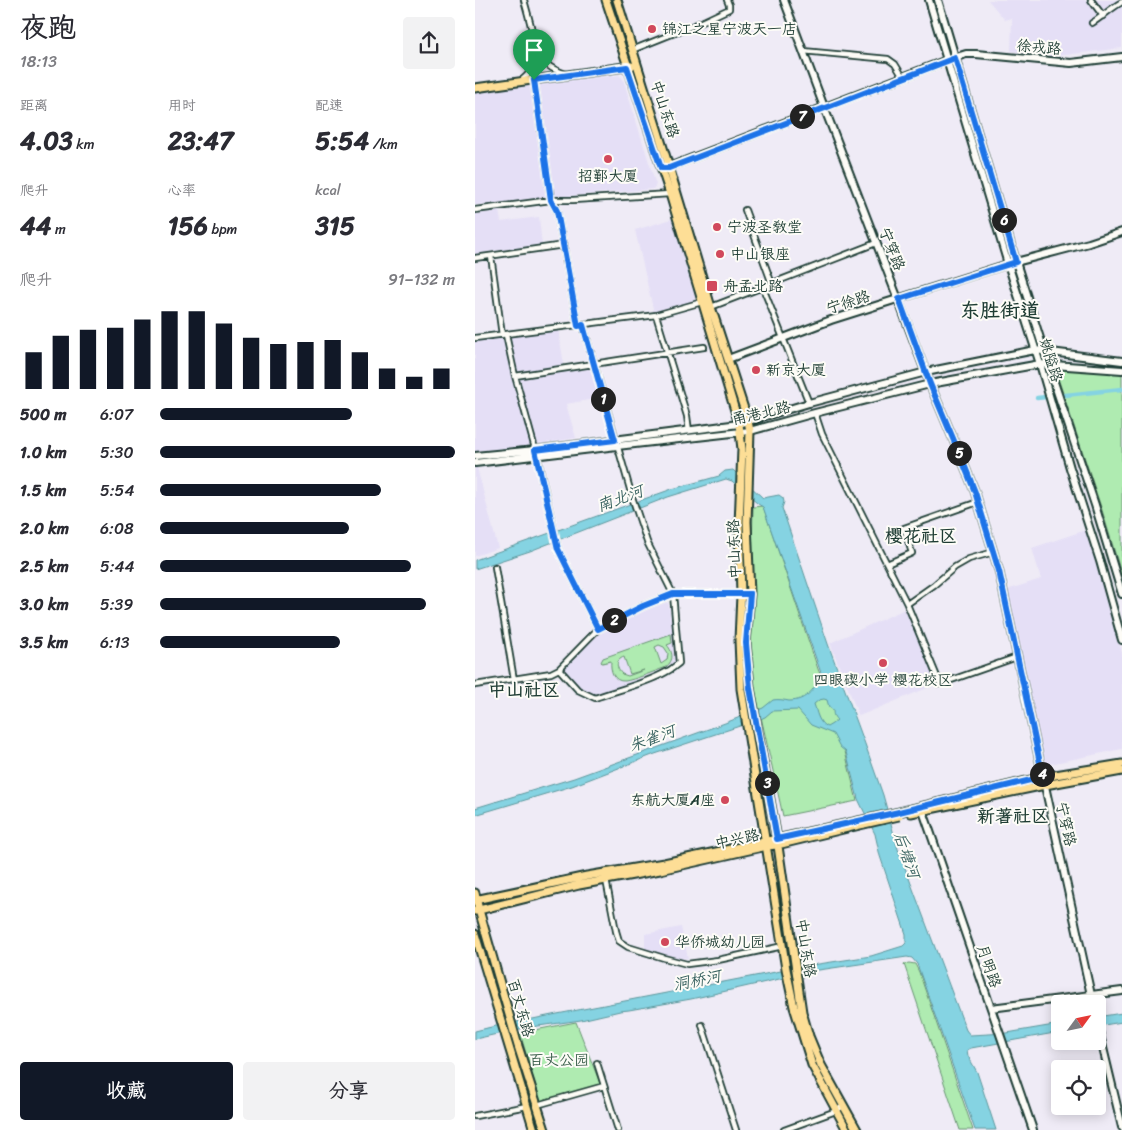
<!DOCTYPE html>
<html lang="zh">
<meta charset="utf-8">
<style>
:root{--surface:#fff;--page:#f2f2f3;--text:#2b2b33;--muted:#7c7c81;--accent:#111827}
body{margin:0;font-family:Sriracha,"LXGW WenKai TC",sans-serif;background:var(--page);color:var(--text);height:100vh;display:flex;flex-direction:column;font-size:19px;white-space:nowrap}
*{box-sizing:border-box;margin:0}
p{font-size:16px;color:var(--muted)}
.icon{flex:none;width:28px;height:28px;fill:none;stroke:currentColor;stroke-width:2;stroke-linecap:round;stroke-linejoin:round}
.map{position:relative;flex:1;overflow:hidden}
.side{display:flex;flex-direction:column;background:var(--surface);width:475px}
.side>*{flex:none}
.needle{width:32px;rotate:57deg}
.buttons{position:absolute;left:576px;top:995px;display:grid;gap:10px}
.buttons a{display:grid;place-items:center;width:55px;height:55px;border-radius:5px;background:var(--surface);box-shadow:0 2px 12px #0003;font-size:25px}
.pin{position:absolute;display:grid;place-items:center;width:42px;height:42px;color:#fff;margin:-51px -21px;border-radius:50% 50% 50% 0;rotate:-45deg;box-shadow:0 0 5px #0007}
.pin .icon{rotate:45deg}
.km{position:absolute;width:25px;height:25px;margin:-12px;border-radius:50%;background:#222;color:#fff;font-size:14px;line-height:25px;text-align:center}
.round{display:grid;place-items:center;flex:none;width:52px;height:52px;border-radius:5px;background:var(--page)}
.summary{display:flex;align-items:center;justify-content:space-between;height:85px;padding:0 20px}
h1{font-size:28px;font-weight:800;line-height:38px}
.figures{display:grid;grid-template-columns:repeat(3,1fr);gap:8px;height:85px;padding:5px 20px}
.figures div{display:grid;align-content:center}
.figures b{font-size:25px;font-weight:800}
.figures small{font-size:14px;font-weight:400}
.figures p{font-size:14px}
.chart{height:140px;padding:10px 20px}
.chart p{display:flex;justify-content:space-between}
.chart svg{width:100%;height:90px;margin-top:5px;stroke:var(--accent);stroke-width:6}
.cta{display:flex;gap:10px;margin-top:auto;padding:10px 20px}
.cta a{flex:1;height:58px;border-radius:5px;background:var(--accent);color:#fff;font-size:20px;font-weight:800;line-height:58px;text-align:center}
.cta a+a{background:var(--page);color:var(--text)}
ul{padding:0 20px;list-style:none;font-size:16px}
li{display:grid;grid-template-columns:80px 60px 1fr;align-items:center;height:38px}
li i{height:12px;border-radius:6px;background:var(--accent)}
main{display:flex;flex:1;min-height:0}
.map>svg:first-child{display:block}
.built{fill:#e5dff6}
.green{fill:#afebb1;stroke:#679472;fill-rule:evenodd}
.water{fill:#85d3e2;stroke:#5c979c;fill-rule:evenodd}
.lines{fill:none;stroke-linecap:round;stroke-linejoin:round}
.canal{stroke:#85d3e2;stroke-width:4.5}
.street-casing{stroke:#1f3d34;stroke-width:8}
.secondary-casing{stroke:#1f3d34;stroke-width:10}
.primary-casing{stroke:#1f3d34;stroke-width:11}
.street{stroke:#fdfcf7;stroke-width:4.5}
.secondary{stroke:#fdfcf7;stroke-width:6}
.primary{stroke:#fdde96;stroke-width:7}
.primary-bridge-casing{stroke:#1f3d34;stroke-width:11;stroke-linecap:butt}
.primary-bridge{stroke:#fdde96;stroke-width:7}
.route-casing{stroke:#fff;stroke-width:10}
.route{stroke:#1a73e8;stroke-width:6}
.poi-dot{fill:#d1495b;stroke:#fdfcf7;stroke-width:2}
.labels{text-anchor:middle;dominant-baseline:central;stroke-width:4;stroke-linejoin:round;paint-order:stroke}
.poi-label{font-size:15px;fill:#1f3d34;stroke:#fdfcf7;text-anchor:start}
.street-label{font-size:15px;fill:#1f3d34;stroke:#fdfcf7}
.park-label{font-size:15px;fill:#3c604d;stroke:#fdfcf7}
.water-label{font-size:16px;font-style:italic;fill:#386260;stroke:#fdfcf7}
.quarter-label{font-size:18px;font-weight:bold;fill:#1f3d34;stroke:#fdfcf7}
.district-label{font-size:20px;font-weight:bold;fill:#1f3d34;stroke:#fdfcf7}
</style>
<main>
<section class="side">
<div class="summary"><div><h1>夜跑</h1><p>18:13</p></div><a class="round"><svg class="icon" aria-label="share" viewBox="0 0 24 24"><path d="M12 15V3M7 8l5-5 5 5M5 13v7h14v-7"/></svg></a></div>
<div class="figures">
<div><p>距离</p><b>4.03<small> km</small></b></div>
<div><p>用时</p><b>23:47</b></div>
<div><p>配速</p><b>5:54<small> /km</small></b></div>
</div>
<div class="figures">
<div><p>爬升</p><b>44<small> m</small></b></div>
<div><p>心率</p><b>156<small> bpm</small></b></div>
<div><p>kcal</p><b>315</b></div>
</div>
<div class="chart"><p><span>爬升</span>91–132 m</p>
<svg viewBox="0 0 160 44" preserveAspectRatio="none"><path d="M5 44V26M15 44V18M25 44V15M35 44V14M45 44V10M55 44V6M65 44V6M75 44V12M85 44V19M95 44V22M105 44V21M115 44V20M125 44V26M135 44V34M145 44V38M155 44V34"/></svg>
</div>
<ul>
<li><b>500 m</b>6:07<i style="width:65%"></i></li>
<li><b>1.0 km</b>5:30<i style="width:100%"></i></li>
<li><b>1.5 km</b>5:54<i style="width:75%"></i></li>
<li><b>2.0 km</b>6:08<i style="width:64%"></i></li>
<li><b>2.5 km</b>5:44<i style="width:85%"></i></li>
<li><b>3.0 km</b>5:39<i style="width:90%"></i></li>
<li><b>3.5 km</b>6:13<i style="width:61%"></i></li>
</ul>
<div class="cta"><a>收藏</a><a>分享</a></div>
</section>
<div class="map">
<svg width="647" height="1130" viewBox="0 0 647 1130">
<rect width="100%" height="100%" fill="#efebf6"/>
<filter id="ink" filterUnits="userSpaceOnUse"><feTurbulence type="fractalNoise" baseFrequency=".02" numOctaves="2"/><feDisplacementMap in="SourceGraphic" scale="10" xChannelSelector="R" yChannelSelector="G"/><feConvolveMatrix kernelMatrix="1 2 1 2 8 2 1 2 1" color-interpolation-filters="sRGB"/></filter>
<g filter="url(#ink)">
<path class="built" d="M513,0H647V48L582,56L536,51L537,18L530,20Z
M144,75L148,79L181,185L178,189L82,197L79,196L63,86L64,84Z
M57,85L73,198L0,205V93Z
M24,211L26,222L64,217L67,246L18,251L0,255V214Z
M197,219L220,297V301L179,313L160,230Z
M83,329L90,370L116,365L125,398L91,404L101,438L0,455V340Z
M0,460L23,548L0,556Z
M611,530L647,653V749L570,765L532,590L566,579L557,548Z
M188,601L192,602L194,605L201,659L200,664L181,675L159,685L146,687L120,696L103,688L86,668L104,650L125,633Z
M430,609L462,684L384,716L355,643Z
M206,927L213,958L205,959L170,950V934Z"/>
<path class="green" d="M579,366L647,373V576L627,510Z
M288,506L343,669L360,710L382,801L308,816L279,685L275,648L278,507Z
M196,634L197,643L192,645C199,653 199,662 189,668C180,671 159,680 150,681C138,682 135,670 136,661L127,663L126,662L128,658ZM184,645L189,647L193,653L192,660L186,664L180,647ZM149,657L155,674L169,670L153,676L147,674C141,668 140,660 149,657Z
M434,963L440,964L444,972L498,1130H485L429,964Z
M101,1022L126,1086L65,1101L45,1033Z"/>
<path class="water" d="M258,470L288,498L304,495L308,498L309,502L307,508L353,644L390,744L408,795L423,849L491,1030L495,1035L532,1033L585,1024V1032L496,1048L492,1050L493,1056L502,1072L521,1130H500L442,964L437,958L432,957L344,970L216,999L154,1010L145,1011L106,1020L49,1028L0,1039V1031C25,1024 51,1021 77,1015L337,965L396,956L428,946L431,943V934L405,856L400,834L383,799L371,752L365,747L358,734L336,725L323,710L297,711L290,717L283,720L180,754L97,786L0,815V808L99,778L250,723L288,708L298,700C303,699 309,700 314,701C332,701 341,688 346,673L288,507L283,504L257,481L251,479L193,497L55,551L0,569V560L197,489L244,476L250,471ZM349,699L352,700L354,707C360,710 357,712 359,716C360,718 361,719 362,720L357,724L352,727C343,723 342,712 339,704L344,700Z
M647,1013V1022L623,1026L622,1017Z"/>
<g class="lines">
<path class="canal" d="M562,398L647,389"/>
<defs>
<path id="street" d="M616,0L628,16
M617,23C627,17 636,8 647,2
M62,50C68,64 76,69 91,74
M157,50L222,24L254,9V5L252,0
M328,51L413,59L420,64L428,77
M47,80C52,76 57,71 60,64C64,50 53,15 49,0
M59,80L76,200L82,211L103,326
M0,210L76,200H98L195,194
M270,210L297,284
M16,256L27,335
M0,258L89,245
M288,288L334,403
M236,307L401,243
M181,315L212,416L214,431
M31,335L40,376L62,456L83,549L123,629
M0,338L181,315L227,302
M40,376L229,347
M340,413L347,434L432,604L459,585L480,567L494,559L519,552
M412,564L437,553L429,528L503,502
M20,567L39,680
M432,604L465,684L542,657
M84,669L103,690L120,698C142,690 170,684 191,672C196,670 200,666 204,663L198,594L172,542L158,500L108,325
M0,685L76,673L84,669L123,629L168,606L198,594H275
M131,880L141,931L144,941L153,947L189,958L212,964L243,960L308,946
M227,1025L261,1130
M122,1063L143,1130
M62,1105L129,1086
M0,1116L52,1106
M309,1130L361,1111L368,1106"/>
<path id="secondary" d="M309,0L349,107L423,299L455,384L490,467L500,492L524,571L568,777L618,1004
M454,0L533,264L565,364L595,468L625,561L647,640
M463,0L541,262L573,364L620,505L647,594
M190,168L194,167L472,60L491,54H501L596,63L647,57
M253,359L356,320L533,264L614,243L647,232
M0,456L60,450L264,424L334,403L451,372L560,350L647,361
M0,463L142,446L275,431L340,413L455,384L565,364L647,370
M448,811L558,1130
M516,1008L647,991
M622,1023L647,1127"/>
<path id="primary" d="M131,0L195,194L264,424L267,449L264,525L266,595L264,640L266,689L311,969L319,1007L337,1065L372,1130
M142,0L194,167L236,307L273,421L275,431L272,522L275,594L271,643L275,688L302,839L327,1012L334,1036L346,1065L382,1130
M0,88L156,66
M436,813L570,785L647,771
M0,893L4,910L43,1046L70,1130
M0,900L112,876L189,863L302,839L424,812L568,777L647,764
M0,911L104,885L185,870L292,846L302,845L389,824
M0,934L59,1130"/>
</defs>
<use href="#street" class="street-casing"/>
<use href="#secondary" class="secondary-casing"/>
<use href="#primary" class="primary-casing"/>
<use href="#street" class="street"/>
<use href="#secondary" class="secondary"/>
<use href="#primary" class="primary"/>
<defs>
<path id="primary-bridge" d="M389,824L424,816"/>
</defs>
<use href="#primary-bridge" class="primary-bridge-casing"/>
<use href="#primary-bridge" class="primary-bridge"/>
</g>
</g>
<g class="lines" filter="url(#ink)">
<defs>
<path id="route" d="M480,58L541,262L424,299L455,384L490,467L500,492L524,571L568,777L424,812L302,839L275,688L271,643L275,594H198L168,606L123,629L83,549L60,450L140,440L108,325L103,326L82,211L76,200L59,80L152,67L186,168H194Z"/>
</defs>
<use href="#route" class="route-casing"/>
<use href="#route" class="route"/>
</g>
<g class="poi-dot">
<circle cx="177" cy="29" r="5"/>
<circle cx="133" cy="159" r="5"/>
<circle cx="242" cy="227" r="5"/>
<circle cx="245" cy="254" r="5"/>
<rect x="231" y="280" width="12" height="12" rx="2.5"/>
<circle cx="281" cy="370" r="5"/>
<circle cx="408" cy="663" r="5"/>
<circle cx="250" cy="800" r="5"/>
<circle cx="190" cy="942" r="5"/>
</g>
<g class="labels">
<g class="poi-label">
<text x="187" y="29">锦江之星宁波天一店</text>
<text x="133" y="176" text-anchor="middle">招鄞大厦</text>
<text x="252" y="227">宁波圣教堂</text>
<text x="255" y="254">中山银座</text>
<text x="248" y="286">舟孟北路</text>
<text x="291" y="370">新京大厦</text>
<text x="408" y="680" text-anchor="middle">四眼碶小学 樱花校区</text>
<text x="240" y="800" text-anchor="end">东航大厦A座</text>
<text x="200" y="942">华侨城幼儿园</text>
</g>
<g class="street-label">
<text transform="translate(564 47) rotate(5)">徐戎路</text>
<text transform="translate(190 109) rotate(72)">中山东路</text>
<text transform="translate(417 249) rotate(68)">宁穿路</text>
<text transform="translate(373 302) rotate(-18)">宁徐路</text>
<text transform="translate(576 360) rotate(73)">姚隘路</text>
<text transform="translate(286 413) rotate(-13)">甬港北路</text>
<text transform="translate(259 549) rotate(-92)">中山东路</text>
<text transform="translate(591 824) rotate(77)">宁穿路</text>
<text transform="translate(262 839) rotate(-12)">中兴路</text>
<text transform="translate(331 948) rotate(81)">中山东路</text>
<text transform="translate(514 966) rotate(71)">月明路</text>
<text transform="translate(46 1008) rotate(74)">百丈东路</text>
</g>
<g class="park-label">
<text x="84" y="1060">百丈公园</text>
</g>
<g class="water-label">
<text transform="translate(145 498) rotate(-20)">南北河</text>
<text transform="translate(177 738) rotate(-20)">朱雀河</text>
<text transform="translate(432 855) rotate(71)">后塘河</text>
<text transform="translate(222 980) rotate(-11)">洞桥河</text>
</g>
<g class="quarter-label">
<text x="446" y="536">樱花社区</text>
<text x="49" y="690">中山社区</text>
<text x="538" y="816">新著社区</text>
</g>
<g class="district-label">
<text x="525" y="310">东胜街道</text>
</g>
</g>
</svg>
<div class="buttons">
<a><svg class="needle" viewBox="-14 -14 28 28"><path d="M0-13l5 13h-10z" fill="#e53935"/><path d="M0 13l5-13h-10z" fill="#7c7c81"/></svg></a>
<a><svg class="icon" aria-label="locate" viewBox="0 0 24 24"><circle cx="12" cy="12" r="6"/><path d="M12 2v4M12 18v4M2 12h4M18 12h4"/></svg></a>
</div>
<div class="pin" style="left:59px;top:80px;background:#1e9e55"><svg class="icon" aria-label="arrive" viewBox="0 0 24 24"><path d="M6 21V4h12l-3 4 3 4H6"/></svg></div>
<b class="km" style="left:128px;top:399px">1</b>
<b class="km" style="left:139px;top:620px">2</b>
<b class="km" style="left:292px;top:783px">3</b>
<b class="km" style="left:567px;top:774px">4</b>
<b class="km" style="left:484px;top:453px">5</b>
<b class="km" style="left:529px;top:220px">6</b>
<b class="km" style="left:327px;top:116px">7</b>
</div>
</main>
